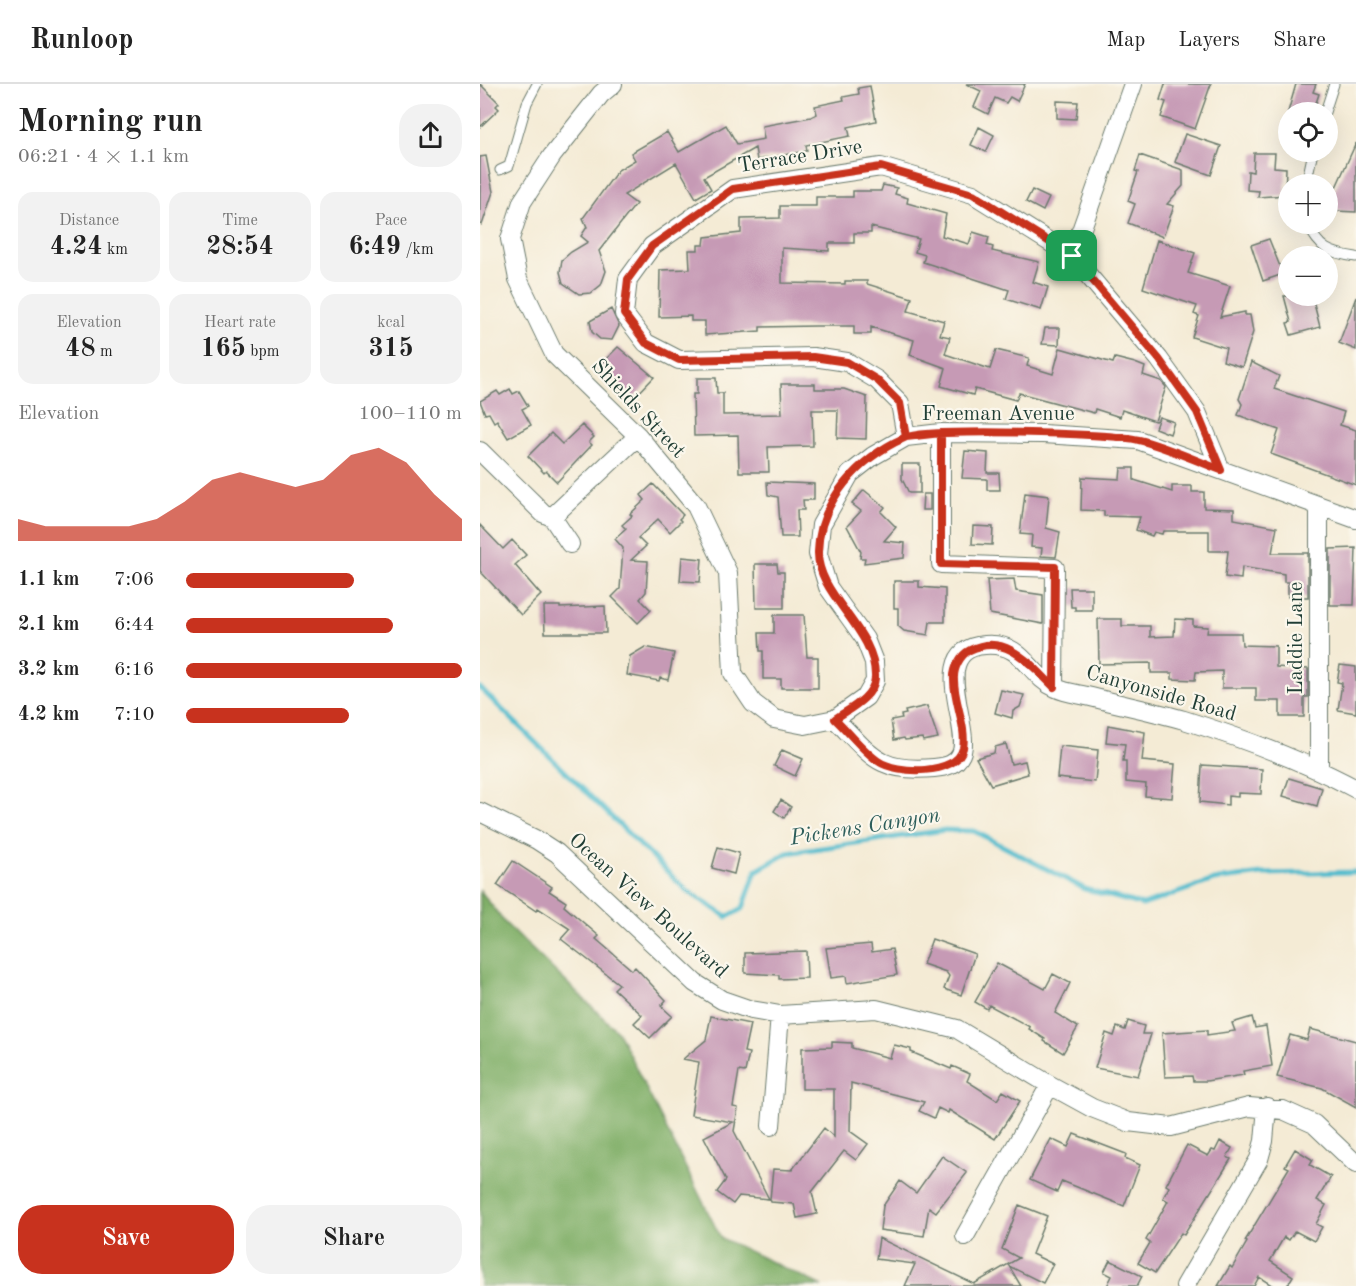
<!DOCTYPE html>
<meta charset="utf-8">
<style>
:root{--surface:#fff;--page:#f2f2f2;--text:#222;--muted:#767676;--line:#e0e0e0;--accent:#c8321e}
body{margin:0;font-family:"Old Standard TT",serif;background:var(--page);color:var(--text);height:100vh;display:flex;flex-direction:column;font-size:22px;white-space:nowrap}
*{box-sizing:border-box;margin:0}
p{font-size:20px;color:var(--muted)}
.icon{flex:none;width:33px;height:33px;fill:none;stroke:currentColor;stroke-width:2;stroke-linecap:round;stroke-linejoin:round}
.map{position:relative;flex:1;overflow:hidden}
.side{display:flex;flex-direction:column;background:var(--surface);width:480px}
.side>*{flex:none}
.tools{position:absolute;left:798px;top:18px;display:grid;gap:12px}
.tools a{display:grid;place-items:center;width:60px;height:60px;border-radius:50%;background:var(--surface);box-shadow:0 6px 24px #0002;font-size:30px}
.pin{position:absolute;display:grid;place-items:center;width:51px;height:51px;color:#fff;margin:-26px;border-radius:12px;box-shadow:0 3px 9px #0006}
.round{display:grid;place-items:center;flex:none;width:63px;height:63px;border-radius:24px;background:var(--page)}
.head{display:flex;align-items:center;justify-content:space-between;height:102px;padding:0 18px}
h1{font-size:33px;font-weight:700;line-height:45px}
.figures{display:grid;grid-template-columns:repeat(3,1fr);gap:9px;height:102px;padding:6px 18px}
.figures div{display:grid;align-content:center;border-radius:15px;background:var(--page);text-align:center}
.figures b{font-size:26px;font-weight:700}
.figures small{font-size:16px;font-weight:400}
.figures p{font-size:16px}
.chart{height:168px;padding:12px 18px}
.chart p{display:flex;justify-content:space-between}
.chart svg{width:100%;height:108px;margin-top:6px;fill:var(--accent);opacity:.7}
.action{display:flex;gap:12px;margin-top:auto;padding:12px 18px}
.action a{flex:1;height:69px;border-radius:24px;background:var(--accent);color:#fff;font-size:24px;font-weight:700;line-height:69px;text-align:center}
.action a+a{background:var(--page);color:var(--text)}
ul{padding:0 18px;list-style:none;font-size:20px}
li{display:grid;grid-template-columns:96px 72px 1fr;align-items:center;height:45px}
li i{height:15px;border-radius:8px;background:var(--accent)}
header{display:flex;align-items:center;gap:36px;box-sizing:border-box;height:84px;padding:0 30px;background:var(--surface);border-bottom:2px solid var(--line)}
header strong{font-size:28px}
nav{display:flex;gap:33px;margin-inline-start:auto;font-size:21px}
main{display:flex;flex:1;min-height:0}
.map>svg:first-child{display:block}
.forest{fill:#80af68;stroke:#50764e;stroke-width:1.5}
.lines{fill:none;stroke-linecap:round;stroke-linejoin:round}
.stream{stroke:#51bccd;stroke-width:5}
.building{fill:#c69ab5}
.service-casing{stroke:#6a7a6c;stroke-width:11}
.minor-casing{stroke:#6a7a6c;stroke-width:20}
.service{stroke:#fff;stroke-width:9}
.minor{stroke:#fff;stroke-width:18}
.route-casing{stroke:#fff;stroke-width:12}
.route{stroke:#c8321e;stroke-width:8}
.labels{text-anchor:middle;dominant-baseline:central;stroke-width:4.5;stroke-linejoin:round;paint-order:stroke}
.street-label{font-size:21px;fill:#1f3d34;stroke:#fbf7ec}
.water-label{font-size:22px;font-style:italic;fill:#2c5d5a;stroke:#fbf7ec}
</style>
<header>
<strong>Runloop</strong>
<nav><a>Map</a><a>Layers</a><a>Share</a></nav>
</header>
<main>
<section class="side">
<div class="head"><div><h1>Morning run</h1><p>06:21 · 4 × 1.1 km</p></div><a class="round"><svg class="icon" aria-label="share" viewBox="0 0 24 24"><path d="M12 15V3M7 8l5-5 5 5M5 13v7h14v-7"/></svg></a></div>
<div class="figures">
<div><p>Distance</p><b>4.24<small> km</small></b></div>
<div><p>Time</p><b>28:54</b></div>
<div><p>Pace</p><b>6:49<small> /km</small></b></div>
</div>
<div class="figures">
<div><p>Elevation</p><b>48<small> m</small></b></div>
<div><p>Heart rate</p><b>165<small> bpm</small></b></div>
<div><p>kcal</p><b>315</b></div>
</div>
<div class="chart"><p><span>Elevation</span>100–110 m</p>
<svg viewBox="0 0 160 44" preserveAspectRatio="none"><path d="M0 44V35L10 38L20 38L30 38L40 38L50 35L60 28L70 19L80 16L90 19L100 22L110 19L120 9L130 6L140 12L150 25L160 35V44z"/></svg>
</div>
<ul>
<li><b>1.1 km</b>7:06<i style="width:61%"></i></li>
<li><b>2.1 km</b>6:44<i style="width:75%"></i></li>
<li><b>3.2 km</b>6:16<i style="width:100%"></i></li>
<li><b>4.2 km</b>7:10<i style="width:59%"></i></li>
</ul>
<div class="action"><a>Save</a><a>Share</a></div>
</section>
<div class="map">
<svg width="876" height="1202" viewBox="0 0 876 1202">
<rect width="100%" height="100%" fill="#fbf7ec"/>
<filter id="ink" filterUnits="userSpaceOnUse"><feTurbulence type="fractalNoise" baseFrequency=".0167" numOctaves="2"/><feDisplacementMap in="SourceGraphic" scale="12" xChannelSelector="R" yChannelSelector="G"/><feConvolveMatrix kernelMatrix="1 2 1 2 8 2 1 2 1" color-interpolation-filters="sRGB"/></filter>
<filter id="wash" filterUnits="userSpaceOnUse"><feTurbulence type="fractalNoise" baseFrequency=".008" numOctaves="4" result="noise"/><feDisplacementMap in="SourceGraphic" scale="24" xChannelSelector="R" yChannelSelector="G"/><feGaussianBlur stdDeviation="1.35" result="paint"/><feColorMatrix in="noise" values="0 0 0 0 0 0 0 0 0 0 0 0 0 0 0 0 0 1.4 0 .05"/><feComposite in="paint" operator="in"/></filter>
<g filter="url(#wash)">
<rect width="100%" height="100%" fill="#f4ebd5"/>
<path class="forest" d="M0,806L25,839L138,948L241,1154L342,1202H0Z"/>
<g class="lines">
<path class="stream" d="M0,604L206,806L247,833L263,824L276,787L307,769L465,746L494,747L605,805L663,821L734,796L782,790L876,788"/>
</g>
<g id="blocks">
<path class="building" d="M0,0L19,19L16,22L19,25L0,43Z
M486,0H545L537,17L530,13L526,19L515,14L508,30L494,23L501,7Z
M685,0H731L715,45L681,33L686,18L680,16Z
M816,0H836L833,8L839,10L833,28H808Z
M390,2L396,37L368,43L370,52L326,61L327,67L277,76L275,64L224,93L231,105L216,114L196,79L144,111L156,120L119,167L126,187L121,201L111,209L99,210L83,199L80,188L82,176L91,168L108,158L101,152L107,143L103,134L138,86L155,76L151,69L187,48L199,68L246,41L257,60L284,55L282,42L331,33L337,30L335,22L364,16L363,13L379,10L378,4Z
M577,17L598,18L596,35L577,34Z
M499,43L514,51L506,68L491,61Z
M705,50L741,62L731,91L695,78Z
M876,59V128L856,127L857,114L852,112Z
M774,69H795L794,83L806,84L805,111L778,113L779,107L767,106L768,87L773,88Z
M660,71L703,86V102L687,120L694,122L683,153L648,139L655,120L648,117L658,88L655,87Z
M6,72L13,108L2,141L0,140V73Z
M403,101L417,104L415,110L428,114L427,119L466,130L462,152L489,160L493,148L509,153L507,161L513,163L512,167L559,178L553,198L568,203L561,226L526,215L529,206L443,178L445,171L435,168L439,155L391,143V149H374V159H349V167L302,164V199L365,200V197H387V200L432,214L428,227L464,237L460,251L470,253L465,270L510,285L516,266L549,274L547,282L573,290L580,264L633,279L635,274L655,279L665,283L663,291L681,297L686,303L675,337L642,326L640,333L615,325L614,329L539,309L536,316L495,305L493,311L461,302L466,284L430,271L434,256L391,243V250H374V242H336L280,243V247L225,251V237H211V232L179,233L180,186L210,185L209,166H218V161H224L225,153L261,149V135L300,134V122H336V113H373V107H401Z
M552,106L569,114L563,127L546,118Z
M789,155L803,190L783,197L771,161Z
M677,156L715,169L708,189L750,202L740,233L765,228V231H770L773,248L762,283L743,277L746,264L712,253L719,232L714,230L717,222L663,204Z
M804,212H832L840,243L811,251L807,239L811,238Z
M876,213V266L859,259Z
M131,225L139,242L132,256L120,255L112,248L110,237Z
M565,244H580L579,261L562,260Z
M138,263L174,293L153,315L119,282Z
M771,278L799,292L794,305L864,328L860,341L876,346V401L791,370L799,346L758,331L762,320L759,315Z
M217,294H236L237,309H243V331L302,330L301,300H335V305H364L387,313L386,355L357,354L358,326H332L333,362L288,363L289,388H259L258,351L214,352L213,310H217Z
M30,305L33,310L39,307L48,322L42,325L51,341L28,354L17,336L14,338L9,329L5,330L0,317L17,307L20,311Z
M679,333L694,338L690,350L675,344Z
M102,341L114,353L109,358L112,361L77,398L66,387L64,389L48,372L71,349L82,360Z
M485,367L508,369L507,389H519L520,406H507V395L482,394Z
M422,380H440V409H429L422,395Z
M641,384H654V396L692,408V402H712V408H724V424L754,425V435L797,443L792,469H828V513H808V498H804V490L762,483L761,495L745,493L748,467H729V447H683L682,450L674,448L672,452L656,446L660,433L624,432V427L601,426L602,393L640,395Z
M287,398L334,400V416H323L324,426H317L318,453H301L298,413L288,411Z
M173,400L203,431L199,435L201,437L190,448L178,435L158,454L166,462L151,476L168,477L166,508L160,515L171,526L158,539L132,513L140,505L143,464L135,455L146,445L142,441L152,432L150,430L165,416L161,411Z
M384,406L405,423L401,428L416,443L404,457L425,459L424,474L384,479L385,474H380L381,468L367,442L381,427L372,420Z
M545,409L569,412L566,444L580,448L576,473L561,472L562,464L551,463L552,451L540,450Z
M443,410H450V426H442Z
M0,441L23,465L32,456L46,471L35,481L61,511L41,531L0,487Z
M493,442L513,443L512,461L492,460Z
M876,464L874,521H850V465Z
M202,473L222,475L220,498L200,497Z
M275,480H297L298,488H304V524H276Z
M534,495L536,507L563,511V540L510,530L507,496Z
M414,497H439V503L465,505V538H450L448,551L424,547L418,542V524H414Z
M590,504H612V526H595V523H591Z
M64,522H80V524L125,522L126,549H65Z
M294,531H324L327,573H338V604H301V595H283V567H280L279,549H294Z
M618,535H642V542H670V553L694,552L695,535L713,536V542L728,543L727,549H761L762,561L796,562V583L828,585V613H824V633H800V617H776V604H742V587L716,588L715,596L692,595V589H671V579L619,580Z
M165,563L194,569L188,596L180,594L179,597L147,591L150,572Z
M860,581L876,583V629L858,626L862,599L857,598Z
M521,606L544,611L540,623L533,627L532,634L515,629Z
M447,622L458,654L443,657L442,654L425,656L424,654L414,656L411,636L422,634L421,631L426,630L425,627Z
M628,641L665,648L662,677L695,680L692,714L665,712L666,700L646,698V677H643L645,660L626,658Z
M526,660L531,680L545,677L548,690L511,701L496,674L514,669L515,663Z
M580,662L618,666L615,698L577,694Z
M302,666L323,675L315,692L294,682Z
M722,681L782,685L781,710L758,709V713L748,712V721L720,718Z
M809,694L842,704L837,722L803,712Z
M301,716L311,723L304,734L294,727Z
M238,763L259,769L254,790L232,784Z
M33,777L72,803L69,807L86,818L84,822L119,852L116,855L152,886L155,883L186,916L181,922L192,932L170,954L154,939L162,931L134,905L139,900L81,855L90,845L58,824L56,827L17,801Z
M452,855L495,870L481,911L464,905L469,892L466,888L443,880Z
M391,860L392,868L412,865L417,891L367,899L366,892L351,894L346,864Z
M326,867L327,894L299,895V891L265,889V869Z
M517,879L565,905L573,890L590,899L575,929L598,943L583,969L564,957L565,955L549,945L550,943L509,921L507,925L495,918Z
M231,932L270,940L264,968L269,969L265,988L259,987L253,1023L258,1024L254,1047L289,1115L259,1112L253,1120L237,1108L246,1096L224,1053L253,1038L211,1031L219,978L203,975L226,956Z
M772,933L775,944L786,942L792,982L763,987L764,991L726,997H713L712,992L685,993L682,949L727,946V951L755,947L752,939Z
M648,937L664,942L662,950H671L658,992L615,984L626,949L634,952L637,943L645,946Z
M830,945L876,957V1023L842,1004L797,993L810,951L827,956Z
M352,958L372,959V964L410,974L414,961L431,965V968L471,985L472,982L490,990L487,997L517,1016L523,1007L540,1017L515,1055L469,1026L468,1029L458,1024L454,1034L439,1027L444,1018L371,999L370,1047L388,1060L376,1076L364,1067L332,1108L337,1130L317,1134L314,1120L291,1118L290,1115L293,1085L312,1086L344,1044L354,1053V1005H322V964L352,963Z
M594,1050L646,1070L645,1074L660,1081L644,1122L582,1097L577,1108L550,1096L571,1055L588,1063Z
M740,1057L752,1064L747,1073L751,1075L704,1151L701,1149L675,1189L658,1179L670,1159L666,1156L688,1117L683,1114L689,1103L686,1101L707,1061L728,1072L732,1066L735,1067Z
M815,1065L833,1076L830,1081L851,1093L837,1116L846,1121L836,1140L842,1143L834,1157L815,1147L809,1156L804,1153L790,1177L813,1192L807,1202H793L779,1193L774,1202H738L750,1182L752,1184L767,1158L765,1157L809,1084L805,1082Z
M462,1072L487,1089L456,1128L449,1123L444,1152L400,1146L403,1122L420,1097L436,1109Z
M539,1121L567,1132L552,1170L573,1180L563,1199L529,1182L541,1202H425L435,1180L396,1175L399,1154L494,1200L539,1174L522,1165Z
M630,1176L662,1192L657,1202H627L632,1192L624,1188Z"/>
</g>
</g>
<g filter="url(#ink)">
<use href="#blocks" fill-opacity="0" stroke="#6a7a6c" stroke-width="1.5"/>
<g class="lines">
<defs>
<path id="service" d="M845,28L854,0
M20,86L29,82L47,19L57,0
M826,100L833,68
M827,140C840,165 848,169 876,173"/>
<path id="minor" d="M133,0L121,10L72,72L42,118L30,155L38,195L74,270L158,352L216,422L248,489L253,589L273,619L294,635L325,641L355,635L386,613L395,597L394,578L385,555L348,503L338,470L341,441L370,390L393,372L426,353L461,349L563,350L658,356L876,435
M592,172L653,0
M461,349V480L575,484L574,603
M426,353L420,319L397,296L367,278L333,273L199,276L166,259L144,230L148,195L172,162L253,105L401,83L493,110L592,172L679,275L717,328L741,386
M0,367L63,429L72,433L158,352
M72,433L90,460
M355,635C392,672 398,689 454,684C465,683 476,681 481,670C493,644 446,565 505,561C545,558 548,592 576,604C586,609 600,610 611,613C642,621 673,627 704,636C762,654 822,676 876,705
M839,685V422
M0,728L57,756L77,769L215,899L242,916L271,926L300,931L396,925L477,945L570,1001L612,1024L648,1038L691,1043L769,1023L803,1026L834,1040L876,1080
M291,1042L300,931
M485,1152L570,1001
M705,1202L779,1075L784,1057L787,1023"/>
</defs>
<use href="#service" class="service-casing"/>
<use href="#minor" class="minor-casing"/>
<use href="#service" class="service"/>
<use href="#minor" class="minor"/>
</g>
</g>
<g class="lines" filter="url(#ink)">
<defs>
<path id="route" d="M592,172L679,275L717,328L741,386C714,376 687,363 659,356C631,349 446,344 424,354C379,374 339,417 338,468C337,512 397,546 395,594C394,613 369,625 355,635C369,648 382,666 398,677C416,690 477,692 483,664C487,643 474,618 474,596C473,585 480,571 490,566C526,548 551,581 574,603L575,483L461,480V349L426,353L420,319L397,296L367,278L333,273L199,276L166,259L144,230L148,195L172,162L253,105L401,83L493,110L592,172"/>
</defs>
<use href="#route" class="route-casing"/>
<use href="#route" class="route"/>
</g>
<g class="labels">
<g class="street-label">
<text transform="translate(320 73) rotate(-9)">Terrace Drive</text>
<text transform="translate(158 325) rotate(47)">Shields Street</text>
<text x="518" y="330">Freeman Avenue</text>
<text transform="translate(816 554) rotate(-90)">Laddie Lane</text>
<text transform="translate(681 610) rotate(16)">Canyonside Road</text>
<text transform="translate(168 822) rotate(42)">Ocean View Boulevard</text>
</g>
<g class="water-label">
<text transform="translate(385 743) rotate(-9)">Pickens Canyon</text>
</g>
</g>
</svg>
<div class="tools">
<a><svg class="icon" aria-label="locate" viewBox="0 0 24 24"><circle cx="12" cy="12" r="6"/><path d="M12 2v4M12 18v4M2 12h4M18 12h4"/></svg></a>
<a>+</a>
<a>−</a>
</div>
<div class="pin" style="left:592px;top:172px;background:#1e9e55"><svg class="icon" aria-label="arrive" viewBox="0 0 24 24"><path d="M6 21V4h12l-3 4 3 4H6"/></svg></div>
</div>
</main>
